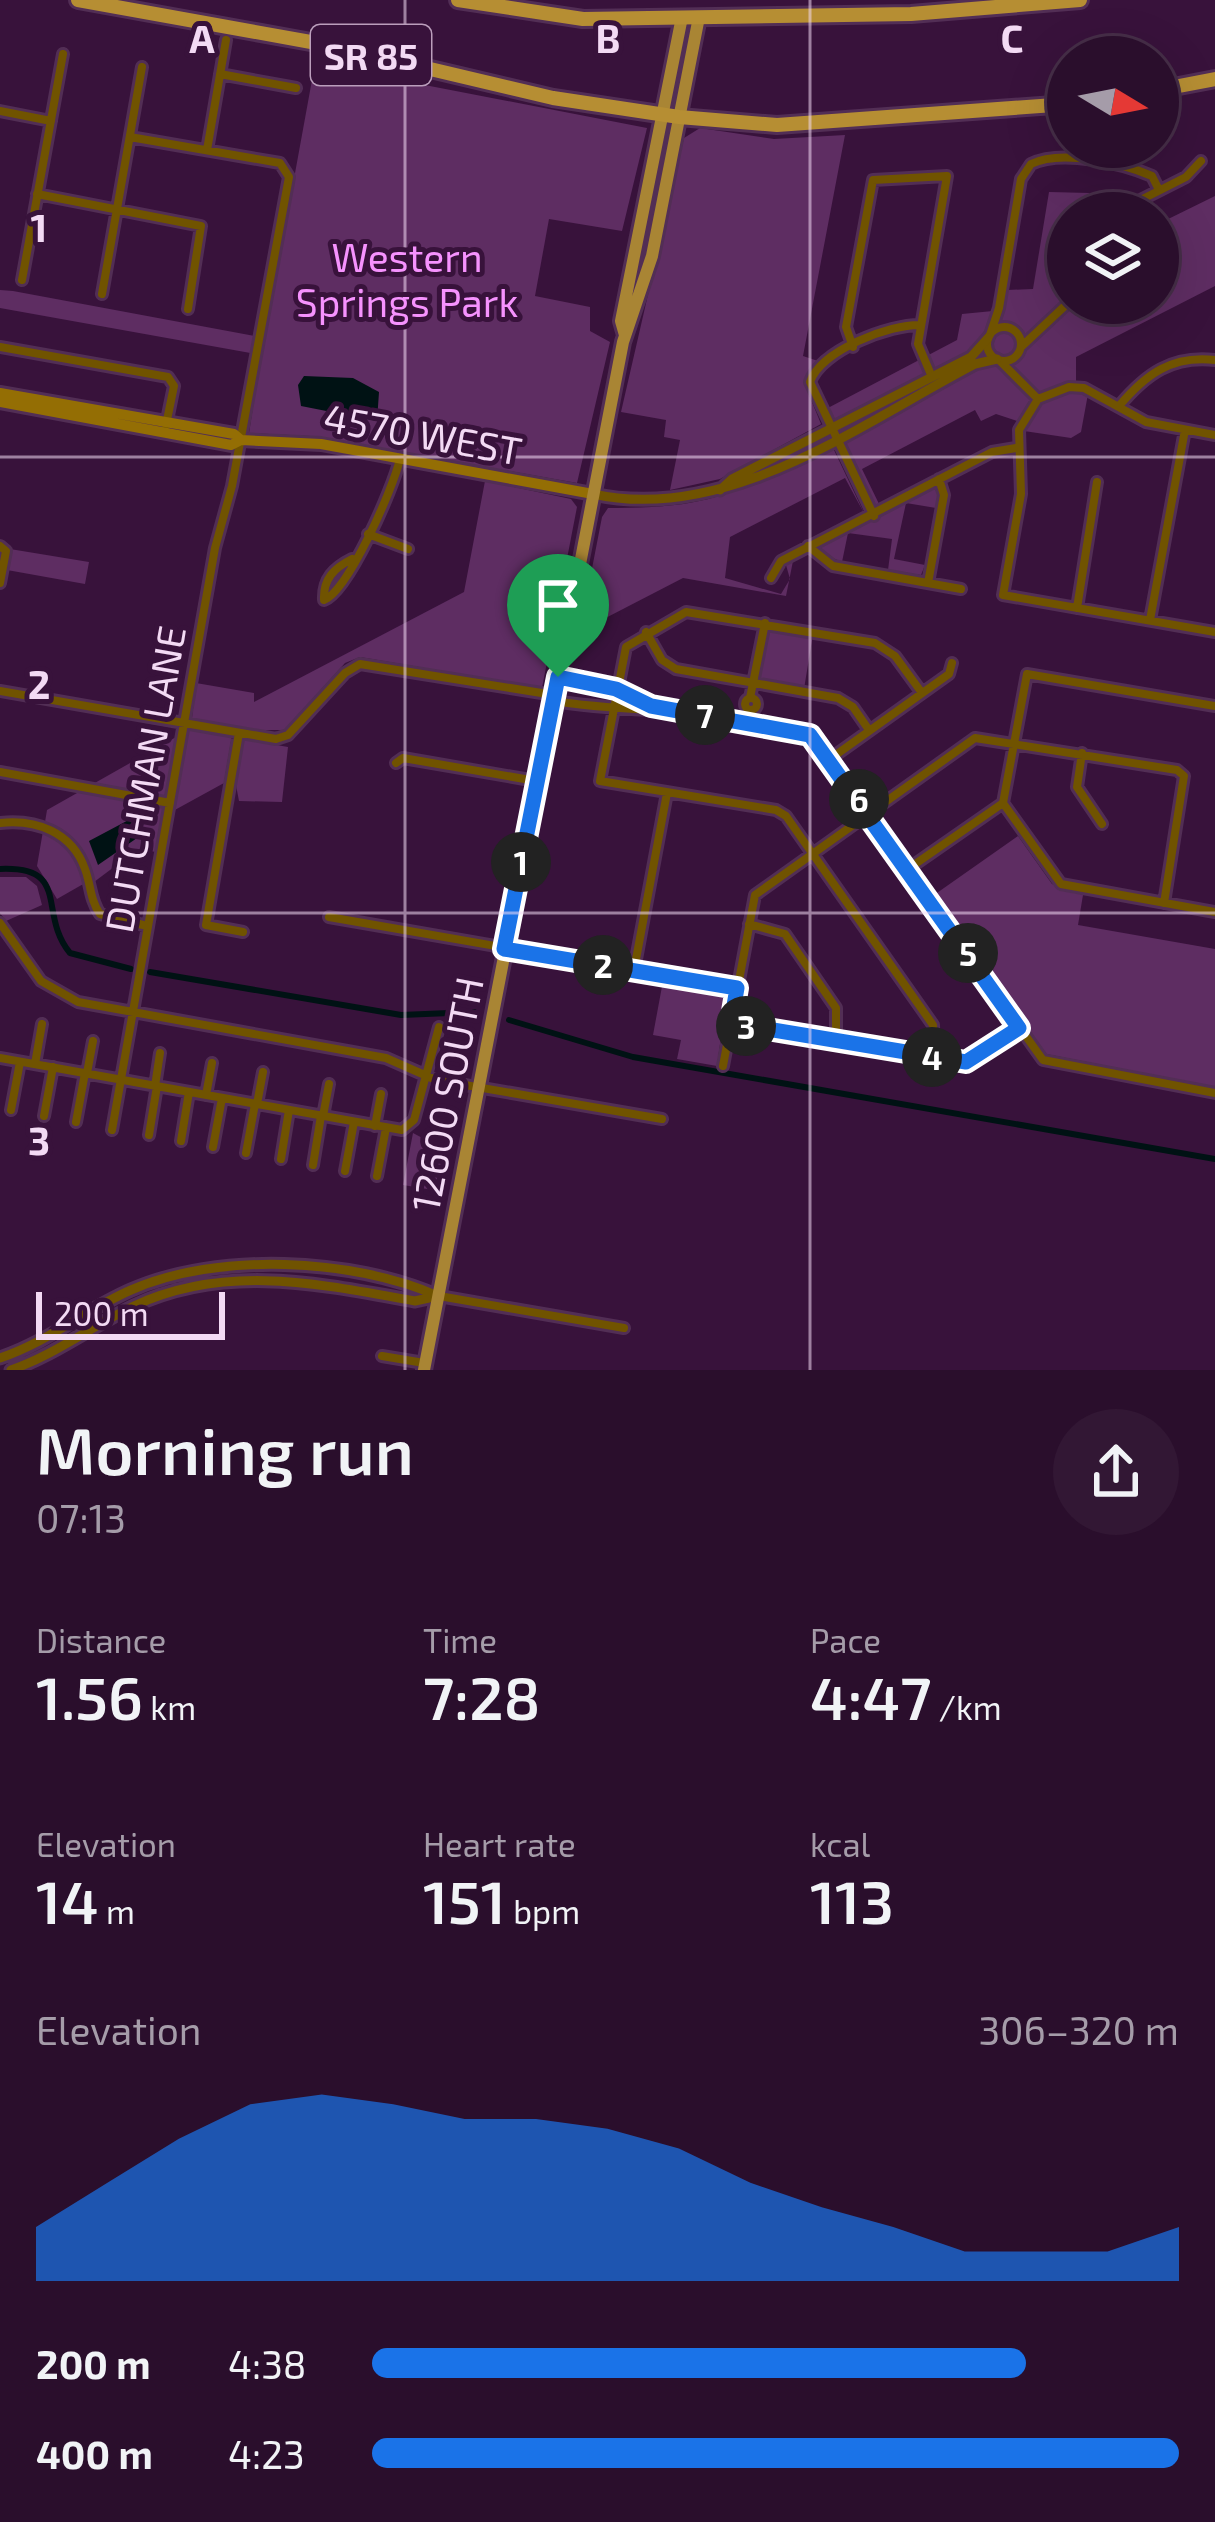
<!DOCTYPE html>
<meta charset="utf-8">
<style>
:root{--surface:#2a0e2c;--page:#321734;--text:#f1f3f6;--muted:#a59ca9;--line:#462e48;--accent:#1a73e8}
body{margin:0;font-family:"Exo 2",sans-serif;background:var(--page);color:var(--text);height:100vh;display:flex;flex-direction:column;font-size:45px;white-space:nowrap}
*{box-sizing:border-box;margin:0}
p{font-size:39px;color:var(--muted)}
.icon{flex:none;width:66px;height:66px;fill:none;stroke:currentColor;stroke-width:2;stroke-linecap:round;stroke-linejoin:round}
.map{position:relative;height:1370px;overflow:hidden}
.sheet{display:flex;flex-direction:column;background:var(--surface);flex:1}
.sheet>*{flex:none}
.needle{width:78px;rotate:100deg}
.buttons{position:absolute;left:1047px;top:36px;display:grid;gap:24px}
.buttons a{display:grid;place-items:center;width:132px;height:132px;border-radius:50%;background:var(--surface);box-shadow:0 12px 48px #0002,0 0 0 3px var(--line);font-size:60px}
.scale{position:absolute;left:36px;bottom:30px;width:189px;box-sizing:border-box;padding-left:12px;border:6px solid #f3daf4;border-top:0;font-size:33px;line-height:42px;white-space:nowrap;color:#f3daf4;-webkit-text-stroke:9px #38123b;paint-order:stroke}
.pin{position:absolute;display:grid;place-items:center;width:102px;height:102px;color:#fff;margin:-123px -51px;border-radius:50% 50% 50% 0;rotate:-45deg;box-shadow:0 0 12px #0007}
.pin .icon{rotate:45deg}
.km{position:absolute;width:60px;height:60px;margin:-30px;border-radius:50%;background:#222;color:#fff;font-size:33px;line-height:60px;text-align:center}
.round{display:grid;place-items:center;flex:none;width:126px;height:126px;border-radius:63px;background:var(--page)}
.head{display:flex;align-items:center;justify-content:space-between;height:204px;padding:0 36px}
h1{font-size:66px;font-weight:600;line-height:90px}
.stats{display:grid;grid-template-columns:repeat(3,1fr);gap:18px;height:204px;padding:12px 36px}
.stats div{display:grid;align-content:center}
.stats b{font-size:60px;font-weight:600}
.stats small{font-size:33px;font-weight:400}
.stats p{font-size:33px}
.chart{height:336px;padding:24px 36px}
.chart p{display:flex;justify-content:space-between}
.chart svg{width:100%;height:216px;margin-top:12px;fill:var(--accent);opacity:.7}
ul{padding:0 36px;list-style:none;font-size:39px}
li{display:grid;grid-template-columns:192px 144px 1fr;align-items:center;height:90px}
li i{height:30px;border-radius:15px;background:var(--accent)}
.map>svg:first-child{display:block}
.green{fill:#5e2d62}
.water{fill:#001214}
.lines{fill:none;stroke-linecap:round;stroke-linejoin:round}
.canal{stroke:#001214;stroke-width:6}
.minor-casing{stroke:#522e55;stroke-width:14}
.tertiary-casing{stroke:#522e55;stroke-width:15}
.secondary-casing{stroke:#522e55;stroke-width:16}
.primary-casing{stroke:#522e55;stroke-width:18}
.trunk-casing{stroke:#522e55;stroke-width:20}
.minor{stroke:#705300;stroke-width:8}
.tertiary{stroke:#705300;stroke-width:9}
.secondary{stroke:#946e04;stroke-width:10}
.primary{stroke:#a98534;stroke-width:12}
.trunk{stroke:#b68e33;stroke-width:14}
.route-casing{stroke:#fff;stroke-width:24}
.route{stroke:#1a73e8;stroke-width:15}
.grid{fill:none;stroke:#f3daf4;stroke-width:3;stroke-opacity:0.55}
.labels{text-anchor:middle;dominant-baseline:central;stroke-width:10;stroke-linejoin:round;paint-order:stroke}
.shield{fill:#38123b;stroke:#bb9ebc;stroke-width:3}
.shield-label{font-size:36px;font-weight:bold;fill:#f3daf4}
.park-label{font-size:39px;fill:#f692fe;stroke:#38123b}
.street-label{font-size:39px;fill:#f3daf4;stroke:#38123b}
.grid-label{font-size:39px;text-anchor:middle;font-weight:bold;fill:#f3daf4;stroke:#38123b;stroke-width:10;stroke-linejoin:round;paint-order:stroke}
</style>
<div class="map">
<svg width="1215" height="1370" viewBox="0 0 1215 1370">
<rect width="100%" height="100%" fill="#38123b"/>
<path class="green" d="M316,58L404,81L647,128L622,231L549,219L535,296L590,307V331L610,342L577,483L310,436L249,433L261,355L0,308V290L13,291L265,338Z
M700,128L774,139L845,135L803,356L818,361L805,385L821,424L720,479L670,490L680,440L664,437L666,420L621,412L684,138Z
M1049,192L1090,193C1058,214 1051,230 1046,267L1068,272V303H1158V224L1215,196V286L1076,357V381L1088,394L1081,432L1071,438L1024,431L1026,424L996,414L981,421L975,410L862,469L881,508L876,506L826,409L957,340L962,314L1003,310L1007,290L1033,289Z
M826,448L834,450L865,515L845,478L730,537L725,578L781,594L790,579L786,565L793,561L786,596L683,578L594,624L581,625L602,517L608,508C711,509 736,493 826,448Z
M485,481L571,499L577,507L542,688L360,657L345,663L285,730H248L192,718L196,683L254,693V702L464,592Z
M932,489L938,491L936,508L906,503L894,559L925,565L921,575L888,570L892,539L848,533L842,562L821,553V546Z
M10,549L89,562L85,584L7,570Z
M771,627L813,634L804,689L758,678Z
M192,728L232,735L224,783L173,811L169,834L160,833L156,852L138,849L94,882L75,842L45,822L47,810Z
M242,739L288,747L282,802L239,801L235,780Z
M43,831L71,852L85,883L57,899L37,866Z
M1018,836L1052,884L1083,895L1078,925L1215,949V1087L1046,1054L934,895Z
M0,877H26L37,886L42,905L6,921L0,913Z
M663,981L727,993L717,1066L677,1059L681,1040L653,1035Z
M413,1133L447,1151L439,1191L403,1185Z"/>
<path class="water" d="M304,376L353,378L379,392L377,421L301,406L298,385Z
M138,815L146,818L137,838L98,865L89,841Z"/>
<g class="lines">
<path class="canal" d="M0,869C72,866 37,913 70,953L131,969
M150,972L401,1015L474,1012
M509,1020L633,1057L1215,1159"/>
<defs>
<path id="minor" d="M220,74L296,88
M0,111L51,121
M207,150L226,40
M37,194L201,226L188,309
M1115,213L1186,177L1201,161
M22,280L63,54
M102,294L142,67
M987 344a17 17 0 1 1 34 0a17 17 0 1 1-34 0Z
M990,335L999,308L1021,179L1031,164C1061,149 1122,163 1152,176L1159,190
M0,347L168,377L174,386L166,425
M853,347L846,327L873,180L947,176L918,344L932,377
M1021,347L1068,303
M1000,361L1038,399
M1119,406C1146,374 1172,355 1215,360
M1215,435L1146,422L1084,388L1069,387L1038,399L1019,430L1021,494L1003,595L1215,632
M874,516L810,382C821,350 890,324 921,325
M368,534L408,549
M0,546L6,551L0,583
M808,546L833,566L961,589
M352,559C334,568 323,579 324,600C348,591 393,489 400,459
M771,578L781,561L992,452L1016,448
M928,583L944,495L939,479
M1077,608L1097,482
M1150,620L1185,430
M646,632L662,660L676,669L838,698L853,707L869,730
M558,677L616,689L649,706
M0,691L276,739L288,735L345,673L360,664L554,695
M922,693L895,656L875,643L686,612L626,647L600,781L776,810L786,816L933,1025L934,1057
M745 704a6 6 0 1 1 12 0a6 6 0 1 1-12 0Z
M750,698L765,623
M554,701C638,715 728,705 810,735L1043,1060L1215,1093
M239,733L206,925L243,932
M1082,753L1077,787L1102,824
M830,759L949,674L952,663
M396,763L403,758L536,781
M0,772L170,803
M1003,803L1061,884L1215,912
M0,823C36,819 72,832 85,869C91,885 90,900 100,914L147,926
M908,869L1003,803L1027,674L1215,706
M329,917L737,988
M0,923L41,981L78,1002L386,1058L436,1080L662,1119
M749,924L785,934L836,1008V1040
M634,970L667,793
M731,1023L966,1062L1019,1028
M0,1058L402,1130L414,1120L439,1027
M35,1064L42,1024
M723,1066L755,895L975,738L1177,770L1184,776L1164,903
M87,1073L93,1041
M155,1086L160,1053
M206,1095L212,1063
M257,1104L263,1072
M11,1110L20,1062
M44,1116L53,1067
M323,1116L329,1084
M76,1122L85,1073
M375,1126L381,1094
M112,1130L215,548L232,486L289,177L280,163L130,137
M149,1135L157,1086
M181,1141L189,1092
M213,1147L222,1098
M246,1153L255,1104
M281,1159L289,1110
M313,1165L321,1116
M345,1171L354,1122
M377,1176L386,1128
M439,1296L624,1328
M382,1356L424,1363"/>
<path id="tertiary" d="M720,490L732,479L971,357L988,338
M593,494C728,524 860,424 975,364L997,359
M0,1358C48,1342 85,1310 131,1290C217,1252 352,1258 438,1296
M11,1370C56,1354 92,1326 134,1306C226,1263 320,1284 415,1301L438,1296"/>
<path id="secondary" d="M0,393L234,434L241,440
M0,402L231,445L241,440L321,444L593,494"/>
<path id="primary" d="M625,335L621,321L682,17
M424,1370L623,342L652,256L699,17"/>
<path id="trunk" d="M78,0L333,46L553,98L679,117L777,125L1068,104
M458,0L583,19L911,14L1080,0
M1158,90L1215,79"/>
</defs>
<use href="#minor" class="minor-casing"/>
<use href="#tertiary" class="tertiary-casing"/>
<use href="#secondary" class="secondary-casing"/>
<use href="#primary" class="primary-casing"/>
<use href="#trunk" class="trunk-casing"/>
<use href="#minor" class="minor"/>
<use href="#tertiary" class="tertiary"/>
<use href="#secondary" class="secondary"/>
<use href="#primary" class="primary"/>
<use href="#trunk" class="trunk"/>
</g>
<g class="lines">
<defs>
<path id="route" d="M558,677L616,689L651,706L810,735L1019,1028L966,1062L731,1023L737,988L504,949Z"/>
</defs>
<use href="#route" class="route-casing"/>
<use href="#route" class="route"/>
</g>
<path class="grid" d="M405,0V1370M810,0V1370M0,457H1215M0,913H1215"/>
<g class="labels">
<rect class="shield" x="311" y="25" width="120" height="60" rx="9"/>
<g class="shield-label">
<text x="371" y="55">SR 85</text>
</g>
<g class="park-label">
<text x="407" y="256">Western<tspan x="407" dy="45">Springs Park</tspan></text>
</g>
<g class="street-label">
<text transform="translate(423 433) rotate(10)">4570 WEST</text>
<text transform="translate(144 779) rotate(-80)">DUTCHMAN LANE</text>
<text transform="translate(446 1094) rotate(-79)">12600 SOUTH</text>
</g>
</g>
<g class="grid-label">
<text x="202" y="53">A</text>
<text x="608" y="53">B</text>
<text x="1012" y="53">C</text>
<text x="39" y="242">1</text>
<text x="39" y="699">2</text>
<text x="39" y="1155">3</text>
</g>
</svg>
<div class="buttons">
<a><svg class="needle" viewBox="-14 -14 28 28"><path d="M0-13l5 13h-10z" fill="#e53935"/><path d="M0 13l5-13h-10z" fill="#a59ca9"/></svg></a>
<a><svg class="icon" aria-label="layers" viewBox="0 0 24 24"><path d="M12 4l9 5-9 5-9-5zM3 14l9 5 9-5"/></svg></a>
</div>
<div class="scale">200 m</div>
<div class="pin" style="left:558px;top:677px;background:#1e9e55"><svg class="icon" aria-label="arrive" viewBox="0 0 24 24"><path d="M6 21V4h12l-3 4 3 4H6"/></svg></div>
<b class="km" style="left:521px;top:862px">1</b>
<b class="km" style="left:603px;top:965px">2</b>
<b class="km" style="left:746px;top:1026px">3</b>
<b class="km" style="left:932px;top:1057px">4</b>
<b class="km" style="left:968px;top:953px">5</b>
<b class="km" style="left:859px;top:799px">6</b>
<b class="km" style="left:705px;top:715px">7</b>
</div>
<section class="sheet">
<div class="head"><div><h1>Morning run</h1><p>07:13</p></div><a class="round"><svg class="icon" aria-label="share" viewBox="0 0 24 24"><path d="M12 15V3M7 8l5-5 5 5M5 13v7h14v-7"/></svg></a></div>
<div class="stats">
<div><p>Distance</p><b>1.56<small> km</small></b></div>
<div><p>Time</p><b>7:28</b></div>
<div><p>Pace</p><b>4:47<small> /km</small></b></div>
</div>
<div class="stats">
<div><p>Elevation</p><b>14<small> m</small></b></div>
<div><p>Heart rate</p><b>151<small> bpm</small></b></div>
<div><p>kcal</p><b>113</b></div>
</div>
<div class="chart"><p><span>Elevation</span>306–320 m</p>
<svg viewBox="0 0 160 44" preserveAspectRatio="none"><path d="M0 44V33L10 24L20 15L30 8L40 6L50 8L60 11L70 11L80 13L90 17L100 24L110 29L120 33L130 38L140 38L150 38L160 33V44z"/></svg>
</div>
<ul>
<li><b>200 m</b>4:38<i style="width:81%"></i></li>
<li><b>400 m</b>4:23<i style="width:100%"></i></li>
</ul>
</section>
